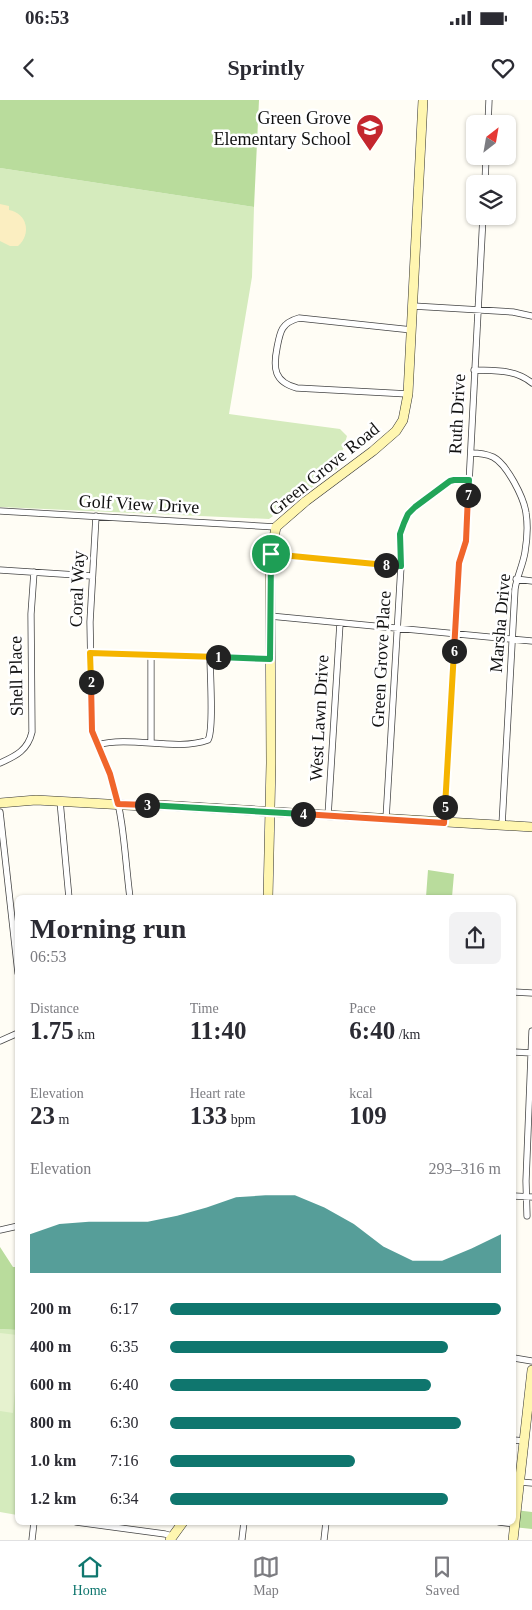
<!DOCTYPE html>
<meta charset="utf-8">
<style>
:root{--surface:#fff;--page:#f2f2f3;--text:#2b2b33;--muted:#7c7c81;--line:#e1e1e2;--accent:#0f766e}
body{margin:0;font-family:"Times New Roman",serif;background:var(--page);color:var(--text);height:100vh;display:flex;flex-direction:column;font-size:19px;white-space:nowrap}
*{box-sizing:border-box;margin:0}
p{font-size:16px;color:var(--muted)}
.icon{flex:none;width:28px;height:28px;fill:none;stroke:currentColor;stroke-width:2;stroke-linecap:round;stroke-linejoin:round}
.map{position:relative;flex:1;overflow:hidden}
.panel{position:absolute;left:15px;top:795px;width:501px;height:630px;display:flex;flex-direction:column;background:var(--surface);border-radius:8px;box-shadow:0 1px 4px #0004}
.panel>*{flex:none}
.needle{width:32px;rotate:31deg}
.tools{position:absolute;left:466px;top:15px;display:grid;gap:10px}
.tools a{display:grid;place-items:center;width:50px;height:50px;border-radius:8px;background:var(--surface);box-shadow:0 1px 4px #0004;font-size:25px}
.pin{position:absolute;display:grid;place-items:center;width:42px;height:42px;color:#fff;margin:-21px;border:2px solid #fff;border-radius:50%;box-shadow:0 1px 5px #0007}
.km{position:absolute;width:25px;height:25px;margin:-12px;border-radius:50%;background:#222;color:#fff;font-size:14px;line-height:25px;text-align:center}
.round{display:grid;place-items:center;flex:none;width:52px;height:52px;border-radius:8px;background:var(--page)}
.overview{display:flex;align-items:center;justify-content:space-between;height:85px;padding:0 15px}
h1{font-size:28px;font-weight:800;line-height:38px}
.figures{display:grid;grid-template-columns:repeat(3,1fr);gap:8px;height:85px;padding:5px 15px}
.figures div{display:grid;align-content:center}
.figures b{font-size:25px;font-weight:800}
.figures small{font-size:14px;font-weight:400}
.figures p{font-size:14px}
.chart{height:140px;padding:10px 15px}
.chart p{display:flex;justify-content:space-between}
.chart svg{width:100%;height:90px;margin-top:5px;fill:var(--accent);opacity:.7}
ul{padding:0 15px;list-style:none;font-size:16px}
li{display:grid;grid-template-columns:80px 60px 1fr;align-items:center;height:38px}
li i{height:12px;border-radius:6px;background:var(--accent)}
.status{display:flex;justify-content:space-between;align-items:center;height:35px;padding:0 25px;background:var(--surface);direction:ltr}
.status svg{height:14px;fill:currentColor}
header{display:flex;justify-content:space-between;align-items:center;height:65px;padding:0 15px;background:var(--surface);font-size:22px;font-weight:800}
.tab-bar{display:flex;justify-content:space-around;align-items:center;height:70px;border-top:1px solid var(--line);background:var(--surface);font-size:14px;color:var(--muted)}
.tab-bar a{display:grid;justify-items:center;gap:2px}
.tab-bar .active{color:var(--accent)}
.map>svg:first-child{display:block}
.green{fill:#d5ebbd}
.forest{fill:#b9dc9c}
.sand{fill:#fbeec1}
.pitch{fill:#e6f2cf}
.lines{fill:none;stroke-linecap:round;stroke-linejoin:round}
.street-casing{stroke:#444;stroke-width:7}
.secondary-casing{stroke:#333;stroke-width:10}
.street{stroke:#fff;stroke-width:5.5}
.secondary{stroke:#fff6b0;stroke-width:9}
.split-1-casing{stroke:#fff;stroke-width:10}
.split-2-casing{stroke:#fff;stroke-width:10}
.split-3-casing{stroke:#fff;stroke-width:10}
.split-4-casing{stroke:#fff;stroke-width:10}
.split-5-casing{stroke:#fff;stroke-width:10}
.split-6-casing{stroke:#fff;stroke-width:10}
.split-7-casing{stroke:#fff;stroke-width:10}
.split-8-casing{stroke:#fff;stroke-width:10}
.split-9-casing{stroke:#fff;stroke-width:10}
.split-1{stroke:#22a559;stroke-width:6}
.split-2{stroke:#f5b400;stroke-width:6}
.split-3{stroke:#f0652b;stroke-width:6}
.split-4{stroke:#22a559;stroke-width:6}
.split-5{stroke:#f0652b;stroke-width:6}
.split-6{stroke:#f5b400;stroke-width:6}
.split-7{stroke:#f0652b;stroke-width:6}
.split-8{stroke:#22a559;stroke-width:6}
.split-9{stroke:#f5b400;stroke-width:6}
.labels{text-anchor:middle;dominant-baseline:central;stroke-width:5;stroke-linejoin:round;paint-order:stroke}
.poi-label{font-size:18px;fill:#111;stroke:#fff;text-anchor:end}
.street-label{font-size:18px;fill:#111;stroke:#fff}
</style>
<div class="status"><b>06:53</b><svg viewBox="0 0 49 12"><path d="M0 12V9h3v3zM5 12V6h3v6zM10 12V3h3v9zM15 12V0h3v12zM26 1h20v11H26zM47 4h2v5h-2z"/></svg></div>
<header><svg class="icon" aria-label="back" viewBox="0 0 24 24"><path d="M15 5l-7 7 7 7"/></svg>Sprintly<svg class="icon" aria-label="heart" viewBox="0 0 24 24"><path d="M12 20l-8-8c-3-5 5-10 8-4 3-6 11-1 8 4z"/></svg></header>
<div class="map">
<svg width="532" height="1440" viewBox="0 0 532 1440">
<rect width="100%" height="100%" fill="#fffdf5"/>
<path class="green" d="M0,68L254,107L252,177L229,314L340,329L347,336L337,369L269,419L0,407Z
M0,1229L17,1230V1415L0,1412Z"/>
<path class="forest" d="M0,0H259L254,107L0,68Z
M428,770L454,774L452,797H426Z
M0,1147L13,1167H17V1230L0,1229Z
M515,1410L532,1412V1429L513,1427Z"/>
<path class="sand" d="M0,104L9,106V110C27,113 32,134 18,146H10L0,141Z"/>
<path class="pitch" d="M0,1233L17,1235V1268L13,1313L0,1311Z"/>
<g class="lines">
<defs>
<path id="street" d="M488,24L489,0
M485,84L486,56
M413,206L513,212L532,216
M474,270C495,271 515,269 532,283
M408,294L297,288C274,282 273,268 277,248C280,232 281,223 299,218L412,230
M471,353C479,353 486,354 493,357C507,364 524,398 526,413C528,425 527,440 525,452C523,465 517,476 515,489L502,725
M0,411L276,427
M96,416L90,522L92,630C96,648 108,665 113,683C124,720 125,759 130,798
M271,454L401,466
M0,470L92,476
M516,479L532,481
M270,516L532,541
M91,553L270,559
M151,555V643
M97,645C131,635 175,652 208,640C214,630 210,572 210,557
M0,663C16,656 28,650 32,632L31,514L34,472
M60,701L69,798
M0,712L18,873
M328,716L340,523
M386,719L401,466C402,444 396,429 412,409L450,381L454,380H469
M444,723L459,463L466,441L483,116
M514,892L532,893
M0,941L18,933
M514,952L532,953
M514,1096L532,1097
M527,1116L526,1081L532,931
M0,1130L18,1126
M514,1258L532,1261
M514,1340L524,1341
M520,1382L532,1383
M76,1422L165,1434L172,1436
M499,1422L515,1424
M242,1439L244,1422
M32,1440L34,1422
M324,1440L326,1422"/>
<path id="secondary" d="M0,703L36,700L143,706L158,705L532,727
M268,798L271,663L270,476L271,454L276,427L306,401L373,351L396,331L403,320L408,294L423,0
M170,1440L183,1422
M513,1440L532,1270"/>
</defs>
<use href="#street" class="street-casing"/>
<use href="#secondary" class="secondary-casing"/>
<use href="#street" class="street"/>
<use href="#secondary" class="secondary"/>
</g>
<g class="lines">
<defs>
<path id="split-1" d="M218,557L270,559L271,454"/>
<path id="split-2" d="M91,582L90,553L218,557"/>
<path id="split-3" d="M91,582L92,631L110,674L118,704L147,705"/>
<path id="split-4" d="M147,705L303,714"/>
<path id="split-5" d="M303,714L444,723L445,707"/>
<path id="split-6" d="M445,707L454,551"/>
<path id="split-7" d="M454,551L459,463L466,441L468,395"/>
<path id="split-8" d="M386,465L401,466L400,434L404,423L408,414L415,407L450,381L454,380H469L468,395"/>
<path id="split-9" d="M271,454L386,465"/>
</defs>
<use href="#split-1" class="split-1-casing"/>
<use href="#split-2" class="split-2-casing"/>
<use href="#split-3" class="split-3-casing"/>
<use href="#split-4" class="split-4-casing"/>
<use href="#split-5" class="split-5-casing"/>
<use href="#split-6" class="split-6-casing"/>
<use href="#split-7" class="split-7-casing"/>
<use href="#split-8" class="split-8-casing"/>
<use href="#split-9" class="split-9-casing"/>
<use href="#split-1" class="split-1"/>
<use href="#split-2" class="split-2"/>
<use href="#split-3" class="split-3"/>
<use href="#split-4" class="split-4"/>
<use href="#split-5" class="split-5"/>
<use href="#split-6" class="split-6"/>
<use href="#split-7" class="split-7"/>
<use href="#split-8" class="split-8"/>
<use href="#split-9" class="split-9"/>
</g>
<defs>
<symbol id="school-pin" viewBox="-11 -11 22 30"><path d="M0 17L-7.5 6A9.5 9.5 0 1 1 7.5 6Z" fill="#c4262e" stroke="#fff"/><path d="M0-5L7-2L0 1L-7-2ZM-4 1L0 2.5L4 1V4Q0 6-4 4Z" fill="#fff"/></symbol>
</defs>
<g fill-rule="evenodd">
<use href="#school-pin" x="354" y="12" width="32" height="43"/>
</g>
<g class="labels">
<g class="poi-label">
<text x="351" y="18">Green Grove<tspan x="351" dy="21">Elementary School</tspan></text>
</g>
<g class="street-label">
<text transform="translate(457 314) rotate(-87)">Ruth Drive</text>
<text transform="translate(324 369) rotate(-39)">Green Grove Road</text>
<text transform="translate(139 404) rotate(3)">Golf View Drive</text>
<text transform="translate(77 489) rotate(-88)">Coral Way</text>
<text transform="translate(500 523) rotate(-85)">Marsha Drive</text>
<text transform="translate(381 559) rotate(-87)">Green Grove Place</text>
<text transform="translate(16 576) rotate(-91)">Shell Place</text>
<text transform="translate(319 618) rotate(-87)">West Lawn Drive</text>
</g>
</g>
</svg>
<div class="tools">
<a><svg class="needle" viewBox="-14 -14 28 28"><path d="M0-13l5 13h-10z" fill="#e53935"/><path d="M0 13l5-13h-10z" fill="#7c7c81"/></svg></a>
<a><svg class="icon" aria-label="layers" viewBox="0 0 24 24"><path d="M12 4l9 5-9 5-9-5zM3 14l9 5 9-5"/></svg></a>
</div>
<div class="pin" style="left:271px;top:454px;background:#1e9e55"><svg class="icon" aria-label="arrive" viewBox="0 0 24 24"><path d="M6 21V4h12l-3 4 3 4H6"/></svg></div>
<b class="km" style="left:218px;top:557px">1</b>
<b class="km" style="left:91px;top:582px">2</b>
<b class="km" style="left:147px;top:705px">3</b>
<b class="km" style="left:303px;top:714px">4</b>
<b class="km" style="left:445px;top:707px">5</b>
<b class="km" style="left:454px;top:551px">6</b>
<b class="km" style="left:468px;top:395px">7</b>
<b class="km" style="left:386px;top:465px">8</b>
<section class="panel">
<div class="overview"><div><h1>Morning run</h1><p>06:53</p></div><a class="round"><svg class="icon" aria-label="share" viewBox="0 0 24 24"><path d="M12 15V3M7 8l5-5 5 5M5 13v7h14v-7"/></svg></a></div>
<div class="figures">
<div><p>Distance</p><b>1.75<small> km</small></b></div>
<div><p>Time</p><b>11:40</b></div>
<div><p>Pace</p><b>6:40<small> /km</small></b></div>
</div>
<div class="figures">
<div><p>Elevation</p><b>23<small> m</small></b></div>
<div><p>Heart rate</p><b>133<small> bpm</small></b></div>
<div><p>kcal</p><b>109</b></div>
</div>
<div class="chart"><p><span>Elevation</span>293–316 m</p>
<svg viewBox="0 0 160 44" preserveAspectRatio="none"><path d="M0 44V25L10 20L20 19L30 19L40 19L50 16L60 12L70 7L80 6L90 6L100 12L110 20L120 31L130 38L140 38L150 32L160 25V44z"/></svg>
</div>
<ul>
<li><b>200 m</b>6:17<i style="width:100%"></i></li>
<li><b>400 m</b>6:35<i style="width:84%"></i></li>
<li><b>600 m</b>6:40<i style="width:79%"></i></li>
<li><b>800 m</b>6:30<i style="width:88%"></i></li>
<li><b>1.0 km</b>7:16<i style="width:56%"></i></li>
<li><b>1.2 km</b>6:34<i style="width:84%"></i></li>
</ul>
</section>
</div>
<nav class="tab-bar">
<a class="active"><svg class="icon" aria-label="home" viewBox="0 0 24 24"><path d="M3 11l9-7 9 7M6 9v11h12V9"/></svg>Home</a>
<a><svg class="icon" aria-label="map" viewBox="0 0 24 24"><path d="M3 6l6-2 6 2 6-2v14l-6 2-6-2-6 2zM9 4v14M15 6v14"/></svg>Map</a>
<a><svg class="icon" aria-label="saved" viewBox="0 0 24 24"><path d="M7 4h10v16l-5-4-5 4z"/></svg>Saved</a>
</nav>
